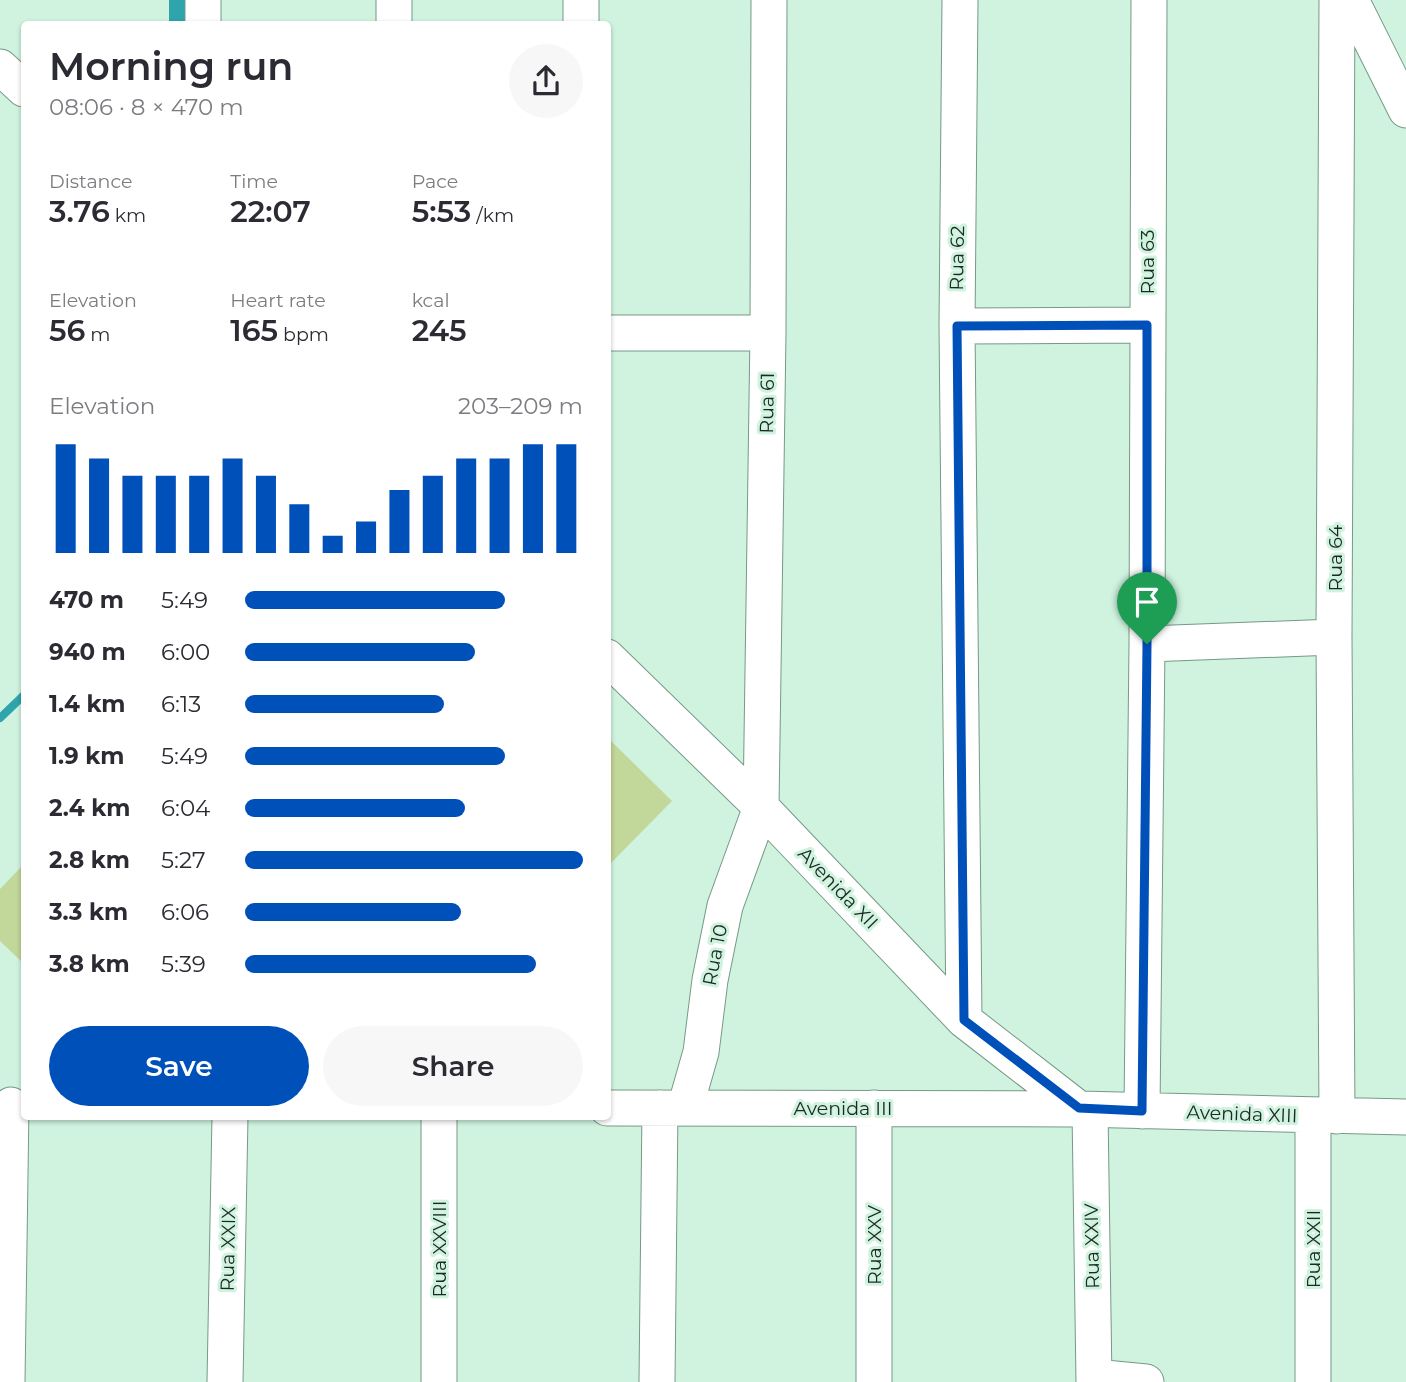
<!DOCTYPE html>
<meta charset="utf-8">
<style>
:root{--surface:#fff;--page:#f7f7f7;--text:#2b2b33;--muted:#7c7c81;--accent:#0050ba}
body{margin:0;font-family:Montserrat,sans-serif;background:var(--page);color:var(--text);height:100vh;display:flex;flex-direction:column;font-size:26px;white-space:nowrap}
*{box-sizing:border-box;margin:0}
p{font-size:23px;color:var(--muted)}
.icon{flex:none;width:38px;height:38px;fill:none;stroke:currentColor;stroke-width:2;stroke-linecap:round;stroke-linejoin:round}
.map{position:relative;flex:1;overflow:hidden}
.details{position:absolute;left:21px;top:21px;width:590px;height:1099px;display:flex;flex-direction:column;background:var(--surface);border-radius:7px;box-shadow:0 2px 5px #0004}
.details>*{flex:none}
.pin{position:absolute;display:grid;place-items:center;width:60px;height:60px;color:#fff;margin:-72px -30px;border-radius:50% 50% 50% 0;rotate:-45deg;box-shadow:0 0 7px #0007}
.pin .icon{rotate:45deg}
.round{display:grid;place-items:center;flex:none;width:74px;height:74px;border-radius:37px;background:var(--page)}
.overview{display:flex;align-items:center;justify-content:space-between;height:119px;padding:0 28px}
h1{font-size:38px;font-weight:600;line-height:52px}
.figures{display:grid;grid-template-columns:repeat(3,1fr);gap:10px;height:119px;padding:7px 28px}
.figures div{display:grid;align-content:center}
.figures b{font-size:30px;font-weight:600}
.figures small{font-size:19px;font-weight:400}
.figures p{font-size:19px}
.chart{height:196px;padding:14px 28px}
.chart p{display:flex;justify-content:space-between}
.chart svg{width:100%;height:126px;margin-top:7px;stroke:var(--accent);stroke-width:6}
.action{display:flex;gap:14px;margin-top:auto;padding:14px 28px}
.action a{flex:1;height:80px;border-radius:42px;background:var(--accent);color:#fff;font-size:28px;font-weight:600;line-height:80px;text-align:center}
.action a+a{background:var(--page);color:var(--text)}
ul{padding:0 28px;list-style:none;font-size:23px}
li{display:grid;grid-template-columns:112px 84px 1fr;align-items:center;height:52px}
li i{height:18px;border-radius:9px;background:var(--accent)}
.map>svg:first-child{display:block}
.green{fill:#c2d79a}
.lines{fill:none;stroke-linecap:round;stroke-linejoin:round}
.stream{stroke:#2ea5ac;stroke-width:8}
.canal{stroke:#2ea5ac;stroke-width:28}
.minor-casing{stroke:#779987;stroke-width:37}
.minor{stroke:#fff;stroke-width:35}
.route-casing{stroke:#fff;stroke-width:14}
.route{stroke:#0050ba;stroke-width:9}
.labels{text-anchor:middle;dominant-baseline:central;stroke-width:6;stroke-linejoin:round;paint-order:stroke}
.street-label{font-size:19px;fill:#1c2922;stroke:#cff3df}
</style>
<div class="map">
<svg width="1406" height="1382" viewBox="0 0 1406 1382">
<rect width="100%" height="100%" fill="#cff3df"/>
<path class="green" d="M607,737L672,801L607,867Z
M24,864V964L0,941V889Z"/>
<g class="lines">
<path class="stream" d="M0,718L24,695"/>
<path class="canal" d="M183,0V24"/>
<defs>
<path id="minor" d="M581,0V24
M960,0L957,326L964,1020
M1351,0L1406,110
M203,24V0
M394,24V0
M0,67L24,89
M957,326L1147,325
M607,333H768
M1147,644L1334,637
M607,657L761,807L964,1020L1079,1109
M607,1108L1079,1109L1406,1117
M685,1108L701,1052L710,980L725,906L761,807L768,333L769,0
M874,1108V1382
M1090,1110L1094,1382
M1142,1111L1147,644L1149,0
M439,1116V1382
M1337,1116L1334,637L1337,0
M1313,1117V1382
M1094,1377L1146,1382
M7,1382L11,1105
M225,1382L230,1116
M657,1382L660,1108"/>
</defs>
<use href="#minor" class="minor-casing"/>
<use href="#minor" class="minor"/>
</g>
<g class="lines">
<defs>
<path id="route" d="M1147,325V644L1142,1111L1079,1108L964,1020L957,326Z"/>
</defs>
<use href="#route" class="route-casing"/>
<use href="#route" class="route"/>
</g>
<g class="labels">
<g class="street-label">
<text transform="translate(957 258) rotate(-89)">Rua 62</text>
<text transform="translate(1147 262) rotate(-90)">Rua 63</text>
<text transform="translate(767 403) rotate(-89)">Rua 61</text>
<text transform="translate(1335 558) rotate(-90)">Rua 64</text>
<text transform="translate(838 888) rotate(46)">Avenida XII</text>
<text transform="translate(715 955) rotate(-79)">Rua 10</text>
<text x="843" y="1108">Avenida III</text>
<text transform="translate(1242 1114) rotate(2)">Avenida XIII</text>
<text transform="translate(874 1245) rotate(-90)">Rua XXV</text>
<text transform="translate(1092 1246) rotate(-91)">Rua XXIV</text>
<text transform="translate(228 1249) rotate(-89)">Rua XXIX</text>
<text transform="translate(439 1249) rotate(-90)">Rua XXVIII</text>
<text transform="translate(1313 1249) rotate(-90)">Rua XXII</text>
</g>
</g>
</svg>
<div class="pin" style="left:1147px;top:644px;background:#1e9e55"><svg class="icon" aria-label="arrive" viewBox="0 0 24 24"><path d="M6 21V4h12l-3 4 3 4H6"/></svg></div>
<section class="details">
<div class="overview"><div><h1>Morning run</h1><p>08:06 · 8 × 470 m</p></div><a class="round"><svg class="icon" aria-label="share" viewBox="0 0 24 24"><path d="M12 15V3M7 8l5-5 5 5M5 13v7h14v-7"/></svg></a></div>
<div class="figures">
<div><p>Distance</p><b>3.76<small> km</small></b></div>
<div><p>Time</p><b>22:07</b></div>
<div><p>Pace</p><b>5:53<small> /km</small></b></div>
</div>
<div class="figures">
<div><p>Elevation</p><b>56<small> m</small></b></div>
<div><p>Heart rate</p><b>165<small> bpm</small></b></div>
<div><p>kcal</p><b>245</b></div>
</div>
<div class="chart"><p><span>Elevation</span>203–209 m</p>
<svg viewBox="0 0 160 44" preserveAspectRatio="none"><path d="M5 44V6M15 44V11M25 44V17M35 44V17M45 44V17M55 44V11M65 44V17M75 44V27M85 44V38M95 44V33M105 44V22M115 44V17M125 44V11M135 44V11M145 44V6M155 44V6"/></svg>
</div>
<ul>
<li><b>470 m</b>5:49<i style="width:77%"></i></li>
<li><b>940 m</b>6:00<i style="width:68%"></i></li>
<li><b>1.4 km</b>6:13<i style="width:59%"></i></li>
<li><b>1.9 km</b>5:49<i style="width:77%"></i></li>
<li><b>2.4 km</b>6:04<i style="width:65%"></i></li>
<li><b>2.8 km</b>5:27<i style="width:100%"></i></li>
<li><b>3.3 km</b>6:06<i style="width:64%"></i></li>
<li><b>3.8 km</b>5:39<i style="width:86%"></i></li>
</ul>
<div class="action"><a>Save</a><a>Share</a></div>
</section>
</div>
